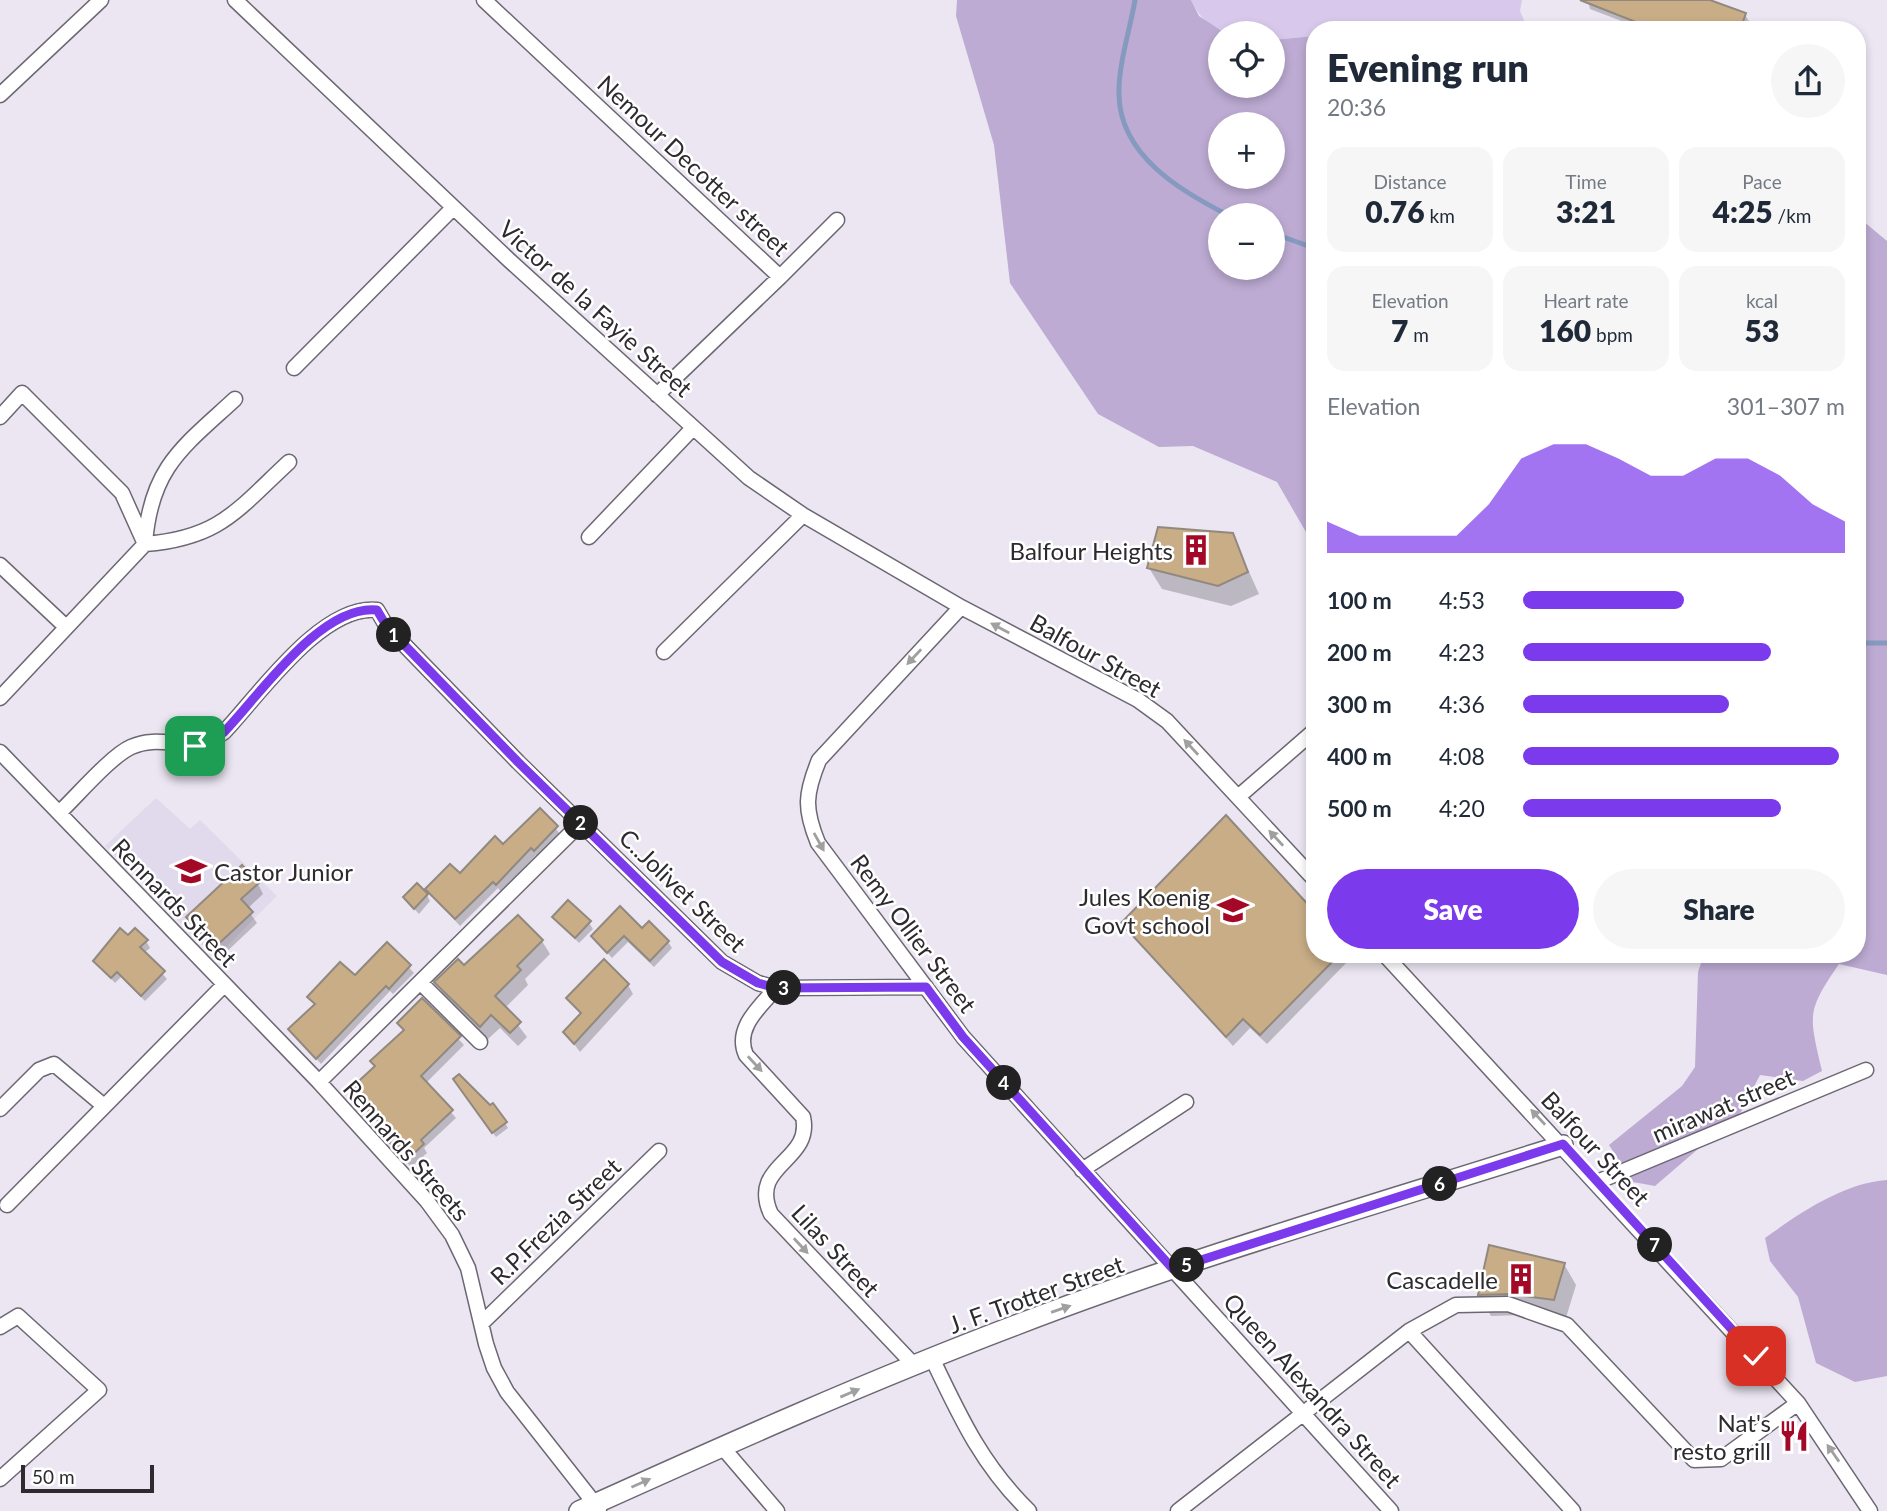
<!DOCTYPE html>
<meta charset="utf-8">
<style>
:root{--surface:#fff;--page:#f6f6f7;--text:#1f2937;--muted:#747a83;--accent:#7c3aed}
body{margin:0;font-family:Lato,sans-serif;background:var(--page);color:var(--text);height:100vh;display:flex;flex-direction:column;font-size:26px;white-space:nowrap}
*{box-sizing:border-box;margin:0}
p{font-size:23px;color:var(--muted)}
.icon{flex:none;width:38px;height:38px;fill:none;stroke:currentColor;stroke-width:2;stroke-linecap:round;stroke-linejoin:round}
.map{position:relative;flex:1;overflow:hidden}
.sheet{position:absolute;left:1306px;top:21px;width:560px;height:942px;display:flex;flex-direction:column;background:var(--surface);border-radius:28px;box-shadow:0 4px 10px #0003}
.sheet>*{flex:none}
.tools{position:absolute;left:1208px;top:21px;display:grid;gap:14px}
.tools a{display:grid;place-items:center;width:77px;height:77px;border-radius:50%;background:var(--surface);box-shadow:0 4px 10px #0003;font-size:35px}
.scale{position:absolute;left:21px;bottom:18px;width:133px;box-sizing:border-box;padding-left:7px;border:4px solid #2d2b2f;border-top:0;font-size:19px;line-height:24px;white-space:nowrap;color:#2d2b2f;-webkit-text-stroke:5px #fff;paint-order:stroke}
.pin{position:absolute;display:grid;place-items:center;width:60px;height:60px;color:#fff;margin:-30px;border-radius:14px;box-shadow:0 4px 10px #0006}
.km{position:absolute;width:35px;height:35px;margin:-18px;border-radius:50%;background:#222;color:#fff;font-size:19px;line-height:35px;text-align:center}
.round{display:grid;place-items:center;flex:none;width:74px;height:74px;border-radius:37px;background:var(--page)}
.summary{display:flex;align-items:center;justify-content:space-between;height:119px;padding:0 21px}
h1{font-size:38px;font-weight:800;line-height:52px}
.stats{display:grid;grid-template-columns:repeat(3,1fr);gap:10px;height:119px;padding:7px 21px}
.stats div{display:grid;align-content:center;border-radius:18px;background:var(--page);text-align:center}
.stats b{font-size:30px;font-weight:800}
.stats small{font-size:19px;font-weight:400}
.stats p{font-size:19px}
.chart{height:196px;padding:14px 21px}
.chart p{display:flex;justify-content:space-between}
.chart svg{width:100%;height:126px;margin-top:7px;fill:var(--accent);opacity:.7}
.cta{display:flex;gap:14px;margin-top:auto;padding:14px 21px}
.cta a{flex:1;height:80px;border-radius:42px;background:var(--accent);color:#fff;font-size:28px;font-weight:800;line-height:80px;text-align:center}
.cta a+a{background:var(--page);color:var(--text)}
ul{padding:0 21px;list-style:none;font-size:23px}
li{display:grid;grid-template-columns:112px 84px 1fr;align-items:center;height:52px}
li i{height:18px;border-radius:9px;background:var(--accent)}
.map>svg:first-child{display:block}
.built{fill:#e1d9ec}
.green{fill:#d8c9ec}
.forest{fill:#bdabd3;fill-rule:evenodd}
.shadow{fill:#0003}
.lines{fill:none;stroke-linecap:round;stroke-linejoin:round}
.stream{stroke:#869ac0;stroke-width:5}
.building{fill:#c8ad87;stroke:#91897f;stroke-width:2}
.street-casing{stroke:#6c6772;stroke-width:17}
.secondary-casing{stroke:#6c6772;stroke-width:22}
.street{stroke:#fff;stroke-width:14}
.secondary{stroke:#fff;stroke-width:19}
.oneway{fill:#a0a0a1}
.route-casing{stroke:#fff;stroke-width:14}
.route{stroke:#7c3aed;stroke-width:9}
.labels{text-anchor:middle;dominant-baseline:central;stroke-width:5;stroke-linejoin:round;paint-order:stroke}
.street-label{font-size:24px;fill:#2d2b2f;stroke:#fff}
.poi-label{font-size:24px;fill:#2d2b2f;stroke:#fff;text-anchor:end}
</style>
<div class="map">
<svg width="1887" height="1511" viewBox="0 0 1887 1511">
<rect width="100%" height="100%" fill="#ebe6f2"/>
<path class="built" d="M156,798L190,829L200,820L277,896L215,958L105,846Z"/>
<path class="green" d="M1191,0H1522L1520,11L1527,27L1515,30H1314V36L1272,40V33C1236,33 1209,38 1191,0Z"/>
<path class="forest" d="M957,0H1191L1199,16L1225,33H1220V86H1272V40L1314,36V546L1277,482L1193,446L1159,447L1098,414L1010,283L994,145L956,16ZM1272,124V177H1220V124ZM1220,215H1272V268H1220Z
M1857,216L1887,241V975L1839,964C1806,1012 1809,1015 1822,1071L1803,1081L1760,1075L1741,1112L1655,1186L1633,1182L1609,1145L1682,1086L1695,1067L1698,972L1704,954H1857Z
M1887,1180V1376L1855,1382L1816,1363L1798,1297L1770,1261L1765,1238C1800,1213 1843,1183 1887,1180Z"/>
<path class="shadow" d="M1588,0H1705L1745,15L1749,21L1745,30H1645L1590,9Z
M1232,534L1259,594L1231,606L1162,589L1149,568Z
M540,810L561,835L539,858L536,855L501,892L498,888L460,926L427,889L460,876L503,846Z
M1226,818L1314,914V954H1349L1351,958L1267,1044L1250,1028L1233,1046L1123,923Z
M258,884L263,894L247,909L257,923L221,957L188,917Z
M427,895L430,901L419,914L409,903Z
M554,917L589,923L593,929L579,943Z
M642,930L668,942L672,948L654,967L628,942L612,958L593,937Z
M146,941L150,948L144,953L167,979L145,1001L121,977L115,983L95,961Z
M542,941L550,954L525,979L528,985L505,1008L527,1037L518,1046L500,1028L488,1039L444,996L436,982L464,968Z
M387,944L414,973L393,994L390,991L321,1064L290,1029L315,1005L310,997L355,978Z
M628,985L633,994L580,1052L565,1032L581,1015L569,999Z
M422,1000L464,1045L426,1083L456,1118L424,1148L427,1153L411,1167L390,1143L385,1136L388,1133L352,1090L376,1068L404,1032L399,1024Z
M458,1085L505,1123L508,1128L496,1137Z
M1564,1264L1576,1285L1565,1321L1521,1315L1491,1316L1479,1295Z"/>
<g class="lines">
<path class="stream" d="M1135,0C1130,30 1118,65 1119,95C1120,155 1180,191 1228,215
M1272,233L1314,248
M1857,643H1887"/>
</g>
<path class="building" d="M1580,0H1710L1746,13L1740,30H1656Z
M1158,527L1233,533L1248,572L1218,586L1147,568Z
M540,808L558,826L534,851L531,848L496,885L493,882L455,919L425,889L450,864L460,873L495,836L503,844Z
M1226,815L1314,911V954H1340L1260,1035L1243,1019L1226,1037L1121,923Z
M242,865L259,883L241,899L253,912L214,948L186,917Z
M417,883L428,894L414,909L403,897Z
M568,900L591,921L575,938L552,917Z
M620,906L642,928L649,921L669,941L650,961L624,936L607,953L591,936Z
M518,915L543,940L517,966L521,970L495,996L521,1022L510,1033L491,1015L480,1027L434,982L458,959L464,965Z
M120,928L128,935L135,928L148,940L140,947L165,971L141,996L117,972L111,978L93,961Z
M387,942L411,965L389,989L386,986L316,1059L288,1029L315,1004L307,997L340,962L355,975Z
M604,959L629,984L574,1044L563,1032L581,1013L566,998Z
M422,998L461,1036L421,1076L453,1110L421,1140L424,1144L406,1161L383,1135L387,1131L349,1090L375,1066L370,1061L404,1030L397,1023Z
M459,1074L490,1105L493,1103L507,1122L492,1133L453,1079Z
M1489,1245L1565,1263L1554,1300L1508,1294L1478,1295Z"/>
<g class="lines">
<defs>
<path id="street" d="M235,0L509,260L749,478L803,515L961,607L1138,700L1167,721L1314,879
M484,0L780,277L657,395
M0,95L101,0
M780,277L837,220
M294,368L453,208
M0,417L22,393L122,493L145,544
M589,537L693,428
M145,543C151,467 183,447 235,399
M145,544C220,538 237,510 289,462
M0,565L65,626
M961,607L819,760C805,794 804,809 818,843L963,1037L1391,1511
M664,652L803,515
M0,698L145,544
M0,752L319,1082L427,1201L452,1235L468,1268L486,1344L494,1368L507,1392L599,1509
M1238,797L1314,731
M59,813C76,797 111,756 131,747C165,732 188,757 224,732C259,695 322,604 377,610L387,627L518,762L722,962L758,983L776,988L926,987
M1384,954L1798,1403L1870,1511
M420,982L480,1042
M776,988C760,1007 734,1028 746,1055L803,1117C813,1162 748,1164 771,1214L914,1365
M319,1082L581,823
M0,1109L39,1070L54,1064L104,1106
M1082,1170L1186,1102
M1597,1182L1866,1070
M7,1205L223,986
M482,1323L659,1151
M0,1327L18,1316L99,1390L0,1479
M1409,1331L1573,1511
M932,1358C960,1417 982,1465 1029,1511
M723,1448L777,1511
M1178,1511L1409,1331L1456,1305L1508,1304L1567,1325L1694,1460L1721,1459L1798,1403"/>
<path id="secondary" d="M579,1511C723,1446 868,1381 1016,1325C1195,1256 1381,1203 1563,1145"/>
</defs>
<use href="#street" class="street-casing"/>
<use href="#secondary" class="secondary-casing"/>
<use href="#street" class="street"/>
<use href="#secondary" class="secondary"/>
</g>
<defs><path id="oneway-solid" d="M-6-.8H1V-3.2L6.5 0L1 3.2V.8H-6Z" transform="scale(1.75)"/></defs>
<g class="oneway">
<use href="#oneway-solid" transform="translate(1000 628) rotate(-152)"/>
<use href="#oneway-solid" transform="translate(914 657) rotate(133)"/>
<use href="#oneway-solid" transform="translate(1191 747) rotate(-133)"/>
<use href="#oneway-solid" transform="translate(1276 838) rotate(-133)"/>
<use href="#oneway-solid" transform="translate(819 842) rotate(61)"/>
<use href="#oneway-solid" transform="translate(755 1064) rotate(47)"/>
<use href="#oneway-solid" transform="translate(1538 1117) rotate(-133)"/>
<use href="#oneway-solid" transform="translate(801 1246) rotate(47)"/>
<use href="#oneway-solid" transform="translate(1061 1309) rotate(-19)"/>
<use href="#oneway-solid" transform="translate(850 1393) rotate(-23)"/>
<use href="#oneway-solid" transform="translate(1833 1453) rotate(-125)"/>
<use href="#oneway-solid" transform="translate(641 1483) rotate(-24)"/>
</g>
<g class="lines">
<defs>
<path id="route" d="M195,746L209,743L224,732C260,695 321,604 377,610L387,627L518,762L722,962L758,983L776,988L926,987L963,1037L1173,1269L1563,1144L1756,1356"/>
</defs>
<use href="#route" class="route-casing"/>
<use href="#route" class="route"/>
</g>
<defs>
<symbol id="building-bare" viewBox="-9 -9 18 18"><path d="M-4-6H4V6H1V3H-1V6H-4ZM-2.5-4.3h1.7v1.8h-1.7ZM.8-4.3h1.7v1.8H.8ZM-2.5-1h1.7V.8h-1.7ZM.8-1h1.7V.8H.8Z" fill="#a40827" stroke="#fff" stroke-width="2.5" paint-order="stroke"/></symbol>
<symbol id="school-bare" viewBox="-9 -9 18 18"><path d="M0-5L7-2L0 1L-7-2ZM-4 1L0 2.5L4 1V4Q0 6-4 4Z" fill="#a40827" stroke="#fff" stroke-width="2.5" paint-order="stroke"/></symbol>
<symbol id="restaurant-bare" viewBox="-9 -9 18 18"><path d="M-5-6h1v4h1v-4h1v4h1v-4h1v5L-1.5 .5V6h-2V.5L-5-1ZM5-6V6H3V1.5H1.5Q1.5-4 5-6Z" fill="#a40827" stroke="#fff" stroke-width="2.5" paint-order="stroke"/></symbol>
</defs>
<g fill-rule="evenodd">
<use href="#building-bare" x="1174" y="528" width="44" height="44"/>
<use href="#school-bare" x="169" y="849" width="44" height="44"/>
<use href="#school-bare" x="1211" y="888" width="44" height="44"/>
<use href="#building-bare" x="1499" y="1257" width="44" height="44"/>
<use href="#restaurant-bare" x="1772" y="1414" width="44" height="44"/>
</g>
<g class="labels">
<g class="street-label">
<text transform="translate(694 165) rotate(43)">Nemour Decotter street</text>
<text transform="translate(596 308) rotate(42)">Victor de la Fayie Street</text>
<text transform="translate(1096 655) rotate(29)">Balfour Street</text>
<text transform="translate(683 890) rotate(44)">C..Jolivet Street</text>
<text transform="translate(175 902) rotate(46)">Rennards Street</text>
<text transform="translate(914 933) rotate(53)">Remy Ollier Street</text>
<text transform="translate(1723 1105) rotate(-23)">mirawat street</text>
<text transform="translate(1596 1148) rotate(47)">Balfour Street</text>
<text transform="translate(407 1150) rotate(49)">Rennards Streets</text>
<text transform="translate(555 1221) rotate(-44)">R.P.Frezia Street</text>
<text transform="translate(836 1250) rotate(47)">Lilas Street</text>
<text transform="translate(1036 1294) rotate(-20)">J. F. Trotter Street</text>
<text transform="translate(1313 1390) rotate(48)">Queen Alexandra Street</text>
</g>
<g class="poi-label">
<text x="1173" y="550">Balfour Heights</text>
<text x="214" y="871" text-anchor="start">Castor Junior</text>
<text x="1210" y="896">Jules Koenig<tspan x="1210" dy="28">Govt school</tspan></text>
<text x="1498" y="1279">Cascadelle</text>
<text x="1771" y="1422">Nat's<tspan x="1771" dy="28">resto grill</tspan></text>
</g>
</g>
</svg>
<div class="tools">
<a><svg class="icon" aria-label="locate" viewBox="0 0 24 24"><circle cx="12" cy="12" r="6"/><path d="M12 2v4M12 18v4M2 12h4M18 12h4"/></svg></a>
<a>+</a>
<a>−</a>
</div>
<div class="scale">50 m</div>
<div class="pin" style="left:195px;top:746px;background:#1e9e55"><svg class="icon" aria-label="arrive" viewBox="0 0 24 24"><path d="M6 21V4h12l-3 4 3 4H6"/></svg></div>
<div class="pin" style="left:1756px;top:1356px;background:#d93025"><svg class="icon" aria-label="check" viewBox="0 0 24 24"><path d="M5 12l5 5 9-10"/></svg></div>
<b class="km" style="left:394px;top:635px">1</b>
<b class="km" style="left:581px;top:823px">2</b>
<b class="km" style="left:784px;top:988px">3</b>
<b class="km" style="left:1004px;top:1083px">4</b>
<b class="km" style="left:1187px;top:1265px">5</b>
<b class="km" style="left:1440px;top:1184px">6</b>
<b class="km" style="left:1655px;top:1245px">7</b>
<section class="sheet">
<div class="summary"><div><h1>Evening run</h1><p>20:36</p></div><a class="round"><svg class="icon" aria-label="share" viewBox="0 0 24 24"><path d="M12 15V3M7 8l5-5 5 5M5 13v7h14v-7"/></svg></a></div>
<div class="stats">
<div><p>Distance</p><b>0.76<small> km</small></b></div>
<div><p>Time</p><b>3:21</b></div>
<div><p>Pace</p><b>4:25<small> /km</small></b></div>
</div>
<div class="stats">
<div><p>Elevation</p><b>7<small> m</small></b></div>
<div><p>Heart rate</p><b>160<small> bpm</small></b></div>
<div><p>kcal</p><b>53</b></div>
</div>
<div class="chart"><p><span>Elevation</span>301–307 m</p>
<svg viewBox="0 0 160 44" preserveAspectRatio="none"><path d="M0 44V33L10 38L20 38L30 38L40 38L50 27L60 11L70 6L80 6L90 11L100 17L110 17L120 11L130 11L140 17L150 27L160 33V44z"/></svg>
</div>
<ul>
<li><b>100 m</b>4:53<i style="width:50%"></i></li>
<li><b>200 m</b>4:23<i style="width:77%"></i></li>
<li><b>300 m</b>4:36<i style="width:64%"></i></li>
<li><b>400 m</b>4:08<i style="width:98%"></i></li>
<li><b>500 m</b>4:20<i style="width:80%"></i></li>
</ul>
<div class="cta"><a>Save</a><a>Share</a></div>
</section>
</div>
